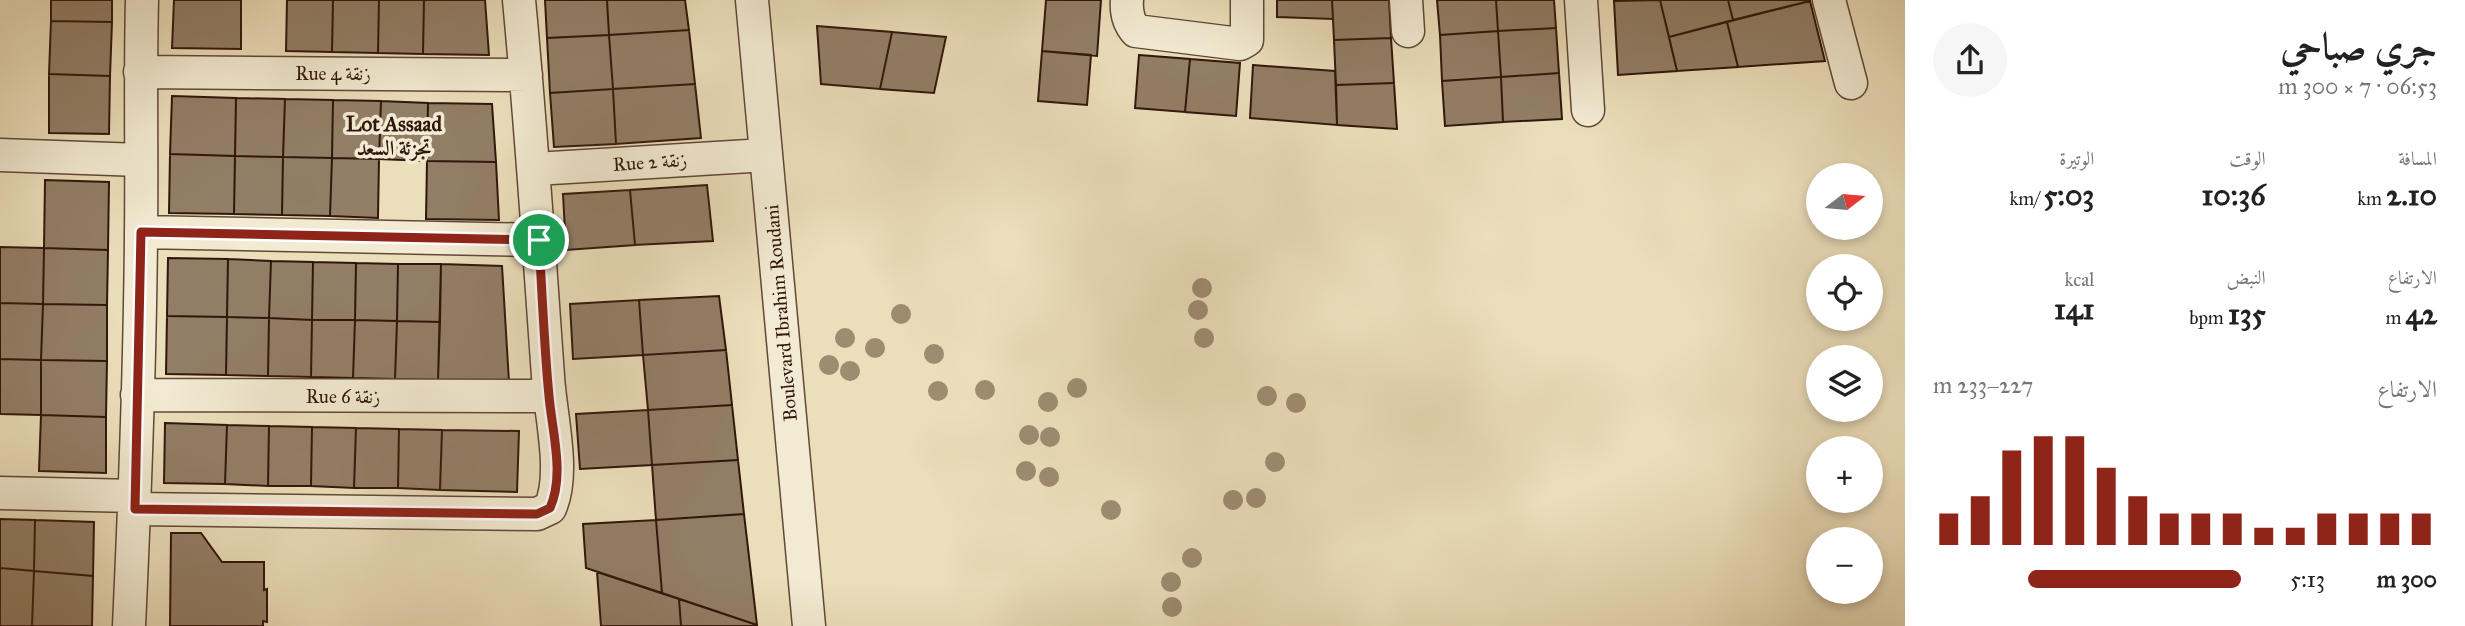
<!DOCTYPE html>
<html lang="ar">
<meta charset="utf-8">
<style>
:root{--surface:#fff;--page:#f6f6f6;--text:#222;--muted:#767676;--accent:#8f2418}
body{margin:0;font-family:"IM FELL Great Primer",Amiri,serif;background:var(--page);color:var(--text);direction:rtl;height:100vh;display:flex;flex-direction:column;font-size:26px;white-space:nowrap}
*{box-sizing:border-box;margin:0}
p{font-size:23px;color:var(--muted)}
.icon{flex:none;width:38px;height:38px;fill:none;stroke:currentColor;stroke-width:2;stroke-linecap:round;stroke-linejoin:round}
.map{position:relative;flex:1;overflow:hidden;direction:ltr}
.drawer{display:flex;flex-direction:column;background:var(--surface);width:560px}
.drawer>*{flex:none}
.needle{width:46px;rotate:74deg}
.buttons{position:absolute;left:1806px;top:163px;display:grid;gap:14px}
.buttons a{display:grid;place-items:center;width:77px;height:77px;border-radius:50%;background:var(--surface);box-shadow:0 4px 10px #0003;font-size:35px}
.pin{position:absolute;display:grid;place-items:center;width:60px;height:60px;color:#fff;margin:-30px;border:4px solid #fff;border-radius:50%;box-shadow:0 2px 7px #0007}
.round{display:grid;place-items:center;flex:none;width:74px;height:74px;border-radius:37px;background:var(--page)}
.head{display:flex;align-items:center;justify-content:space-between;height:119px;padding:0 28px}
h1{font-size:38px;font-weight:800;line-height:52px}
.figures{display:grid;grid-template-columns:repeat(3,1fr);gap:10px;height:119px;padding:7px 28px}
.figures div{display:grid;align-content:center}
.figures b{font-size:30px;font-weight:800}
.figures small{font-size:19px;font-weight:400}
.figures p{font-size:19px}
.chart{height:196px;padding:14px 28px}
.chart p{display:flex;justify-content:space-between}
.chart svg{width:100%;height:126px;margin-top:7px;stroke:var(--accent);stroke-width:6}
ul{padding:0 28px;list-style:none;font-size:23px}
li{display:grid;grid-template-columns:112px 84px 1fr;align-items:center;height:52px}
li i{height:18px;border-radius:9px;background:var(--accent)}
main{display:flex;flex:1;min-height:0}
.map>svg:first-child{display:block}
.building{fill:#927e66;stroke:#31160b;stroke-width:2}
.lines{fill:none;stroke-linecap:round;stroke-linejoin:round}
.minor-casing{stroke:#604837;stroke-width:35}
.minor{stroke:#f2ead2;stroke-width:32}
.tree{fill:#9e8c71}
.route-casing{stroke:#fff;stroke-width:14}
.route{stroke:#8f2418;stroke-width:9}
.labels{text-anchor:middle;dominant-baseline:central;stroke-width:7;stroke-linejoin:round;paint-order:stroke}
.street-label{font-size:19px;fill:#31160b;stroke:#f2ead2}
.neighbourhood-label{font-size:21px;font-weight:bold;fill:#31160b;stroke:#f2ead2}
</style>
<main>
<section class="drawer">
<div class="head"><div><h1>جري صباحي</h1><p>06:53 · 7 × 300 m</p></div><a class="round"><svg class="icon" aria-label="share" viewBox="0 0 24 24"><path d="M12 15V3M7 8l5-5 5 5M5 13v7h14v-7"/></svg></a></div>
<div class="figures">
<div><p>المسافة</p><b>2.10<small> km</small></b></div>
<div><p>الوقت</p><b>10:36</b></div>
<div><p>الوتيرة</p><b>5:03<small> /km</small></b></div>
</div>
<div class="figures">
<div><p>الارتفاع</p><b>42<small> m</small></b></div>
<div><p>النبض</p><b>135<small> bpm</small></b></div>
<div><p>kcal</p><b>141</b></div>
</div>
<div class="chart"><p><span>الارتفاع</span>227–233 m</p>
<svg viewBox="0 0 160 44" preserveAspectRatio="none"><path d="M5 44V33M15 44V27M25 44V11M35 44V6M45 44V6M55 44V17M65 44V27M75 44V33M85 44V33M95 44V33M105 44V38M115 44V38M125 44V33M135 44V33M145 44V33M155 44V33"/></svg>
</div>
<ul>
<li><b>300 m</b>5:13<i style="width:69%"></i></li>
</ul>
</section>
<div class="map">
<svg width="1905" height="626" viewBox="0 0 1905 626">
<rect width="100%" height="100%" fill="#ebdeba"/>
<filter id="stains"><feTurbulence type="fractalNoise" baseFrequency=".00286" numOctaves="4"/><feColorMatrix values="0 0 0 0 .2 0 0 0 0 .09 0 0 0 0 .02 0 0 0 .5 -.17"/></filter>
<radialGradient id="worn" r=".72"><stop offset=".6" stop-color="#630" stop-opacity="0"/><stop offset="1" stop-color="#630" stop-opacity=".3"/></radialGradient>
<path class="building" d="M51,0H112V22L51,21Z
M174,0H241V49L172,48Z
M287,0H333L332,52L286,51Z
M333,0H379L378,53L332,52Z
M379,0H424L423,54L378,53Z
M424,0H485L489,55L423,54Z
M545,0H607L609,35L547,38Z
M607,0H685L689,30L609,35Z
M1046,0H1101L1097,56L1042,51Z
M1277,0H1332L1333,19L1277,17Z
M1332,0H1389L1391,38L1334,40Z
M1437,0H1496L1498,31L1440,35Z
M1496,0H1554L1556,28L1498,31Z
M1660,0L1677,71L1618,75L1614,1Z
M1660,0H1728L1733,20L1669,37Z
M1728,0H1810V1L1733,20Z
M1810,1L1825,61L1738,67L1727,22Z
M51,21L112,22L110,76L49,74Z
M1727,22L1738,67L1677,71L1669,37Z
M817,26L892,32L880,89L821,84Z
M1556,28L1559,73L1501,77L1498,31Z
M689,30L695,84L613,89L609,35Z
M1498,31L1501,77L1442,81L1440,35Z
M892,32L946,37L934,93L880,89Z
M609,35L613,89L550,93L547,38Z
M1391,38L1394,83L1336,85L1334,40Z
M1042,51L1091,55L1087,105L1038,101Z
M1139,55L1190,59L1185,112L1135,108Z
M1190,59L1240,63L1236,116L1185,112Z
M1253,65L1335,71L1337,125L1250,118Z
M1559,73L1562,119L1503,122L1501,77Z
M49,74L110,76L109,134L49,133Z
M1501,77L1503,122L1445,126L1442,81Z
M1394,83L1397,129L1337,125L1336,85Z
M695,84L701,138L616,144L613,89Z
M613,89L616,144L554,147L550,93Z
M172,96L236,98L235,156L170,154Z
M236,98L285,99L283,157L235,156Z
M285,99L333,100L332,158L283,157Z
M333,100L381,101L379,159L332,158Z
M381,101L428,103L427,161L379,159Z
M428,103L492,104L496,162L427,161Z
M170,154L235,156L234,214L169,213Z
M235,156L283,157L282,215L234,214Z
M283,157L332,158L330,216L282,215Z
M332,158L379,159L378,218L330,216Z
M427,161L496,162L499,220L426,219Z
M45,180L109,182L108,250L44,248Z
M707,185L713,241L635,245L630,190Z
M630,190L635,245L566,250L563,194Z
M0,247L44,248L43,304L0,303Z
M44,248L108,250L107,305L43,304Z
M168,258L228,259L227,317L167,316Z
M228,259L271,261L269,318L227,317Z
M271,261L313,262L312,320L269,318Z
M313,262L356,263L355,320H312Z
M356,263L398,264L397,321L355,320Z
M398,264H441L440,322L397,321Z
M441,264L502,266L509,382L438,380Z
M719,296L726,350L643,355L639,300Z
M639,300L643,355L573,359L570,304Z
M0,303L43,304L41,360L0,359Z
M43,304L107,305V361L41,360Z
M167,316L227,317L226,375L166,374Z
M227,317L269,318L268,376L226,375Z
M269,318L312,320L311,377L268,376Z
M312,320H355L353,378L311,377Z
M355,320L397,321L395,379L353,378Z
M397,321L440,322L438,380L395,379Z
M726,350L732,405L648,410L643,355Z
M0,359L41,360V415L0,414Z
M41,360L107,361L106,417L41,415Z
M732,405L738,460L652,465L648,410Z
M648,410L652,465L580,469L576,414Z
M41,415L106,417V473L39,471Z
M165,423L227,425L225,484L164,483Z
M227,425L269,426L268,486L225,484Z
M269,426L312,427L311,486H268Z
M312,427L356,428L354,488L311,486Z
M356,428L399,429L398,488H354Z
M399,429L442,430L440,490L398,488Z
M442,430L519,431L517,492L440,490Z
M738,460L744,514L656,520L652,465Z
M744,514L757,625L662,593L656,520Z
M0,519L35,520L34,571L0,568Z
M35,520L94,522L93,576L34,571Z
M656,520L662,593L586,568L583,524Z
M171,533H201L222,562H264V590L267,589V622L263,621V626H170Z
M0,568L34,571L32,626H0Z
M34,571L93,576L92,626H32Z
M597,572L679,599L681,626H601Z
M679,599L757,625V626H681Z"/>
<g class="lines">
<defs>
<path id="minor" d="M752,0L809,626
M1127,0C1126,12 1128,22 1136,31L1240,44L1247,40V0
M1406,0L1408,31
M1581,0L1588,110
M1829,0L1851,83
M140,72L526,75
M0,155L140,160
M535,169L766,155
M141,232L539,240
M137,395L549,396
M0,493L135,496
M135,509L537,514L550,508C566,473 550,414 548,376C539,251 531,125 519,0
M129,626C135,495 140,364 141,233C142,156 140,78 142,0"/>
</defs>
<use href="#minor" class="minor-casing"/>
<use href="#minor" class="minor"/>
</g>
<g class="tree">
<circle cx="1202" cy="288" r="10"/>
<circle cx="1198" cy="310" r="10"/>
<circle cx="901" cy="314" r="10"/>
<circle cx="845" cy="338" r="10"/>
<circle cx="1204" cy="338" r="10"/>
<circle cx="875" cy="348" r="10"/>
<circle cx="934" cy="354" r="10"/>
<circle cx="829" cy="365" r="10"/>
<circle cx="850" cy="371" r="10"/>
<circle cx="1077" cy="388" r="10"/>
<circle cx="985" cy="390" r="10"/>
<circle cx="938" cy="391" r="10"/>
<circle cx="1267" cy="396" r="10"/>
<circle cx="1048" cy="402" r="10"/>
<circle cx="1296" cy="403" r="10"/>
<circle cx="1029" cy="435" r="10"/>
<circle cx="1050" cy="437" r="10"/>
<circle cx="1275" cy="462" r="10"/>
<circle cx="1026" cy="471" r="10"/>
<circle cx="1049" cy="477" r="10"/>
<circle cx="1256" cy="498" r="10"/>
<circle cx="1233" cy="500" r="10"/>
<circle cx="1111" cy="510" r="10"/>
<circle cx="1192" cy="558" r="10"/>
<circle cx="1171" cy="582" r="10"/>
<circle cx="1172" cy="607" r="10"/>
</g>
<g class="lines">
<defs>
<path id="route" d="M141,232L539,240C542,292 544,344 549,396C552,431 565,475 550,508L537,514L135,509Z"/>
</defs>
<use href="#route" class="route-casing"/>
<use href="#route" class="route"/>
</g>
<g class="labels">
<g class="street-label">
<text x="333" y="73">Rue 4 زنقة</text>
<text transform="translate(650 162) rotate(-4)">Rue 2 زنقة</text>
<text transform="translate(781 313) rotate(-95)">Boulevard Ibrahim Roudani</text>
<text x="343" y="396">Rue 6 زنقة</text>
</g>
<g class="neighbourhood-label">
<text x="394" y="124">Lot Assaad<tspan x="394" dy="24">تجزئة السعد</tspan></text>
</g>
</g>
<rect width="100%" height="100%" filter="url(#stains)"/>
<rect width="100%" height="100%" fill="url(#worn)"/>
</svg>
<div class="buttons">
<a><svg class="needle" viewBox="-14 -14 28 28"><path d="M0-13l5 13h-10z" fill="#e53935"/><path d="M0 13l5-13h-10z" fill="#767676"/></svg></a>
<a><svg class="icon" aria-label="locate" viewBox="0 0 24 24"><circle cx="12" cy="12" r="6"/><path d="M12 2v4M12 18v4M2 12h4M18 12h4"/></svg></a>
<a><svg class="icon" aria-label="layers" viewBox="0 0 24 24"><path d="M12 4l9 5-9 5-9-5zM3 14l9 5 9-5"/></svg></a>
<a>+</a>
<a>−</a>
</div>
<div class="pin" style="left:539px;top:240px;background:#1e9e55"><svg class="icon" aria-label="arrive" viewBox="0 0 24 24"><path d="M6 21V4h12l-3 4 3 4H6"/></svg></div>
</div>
</main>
